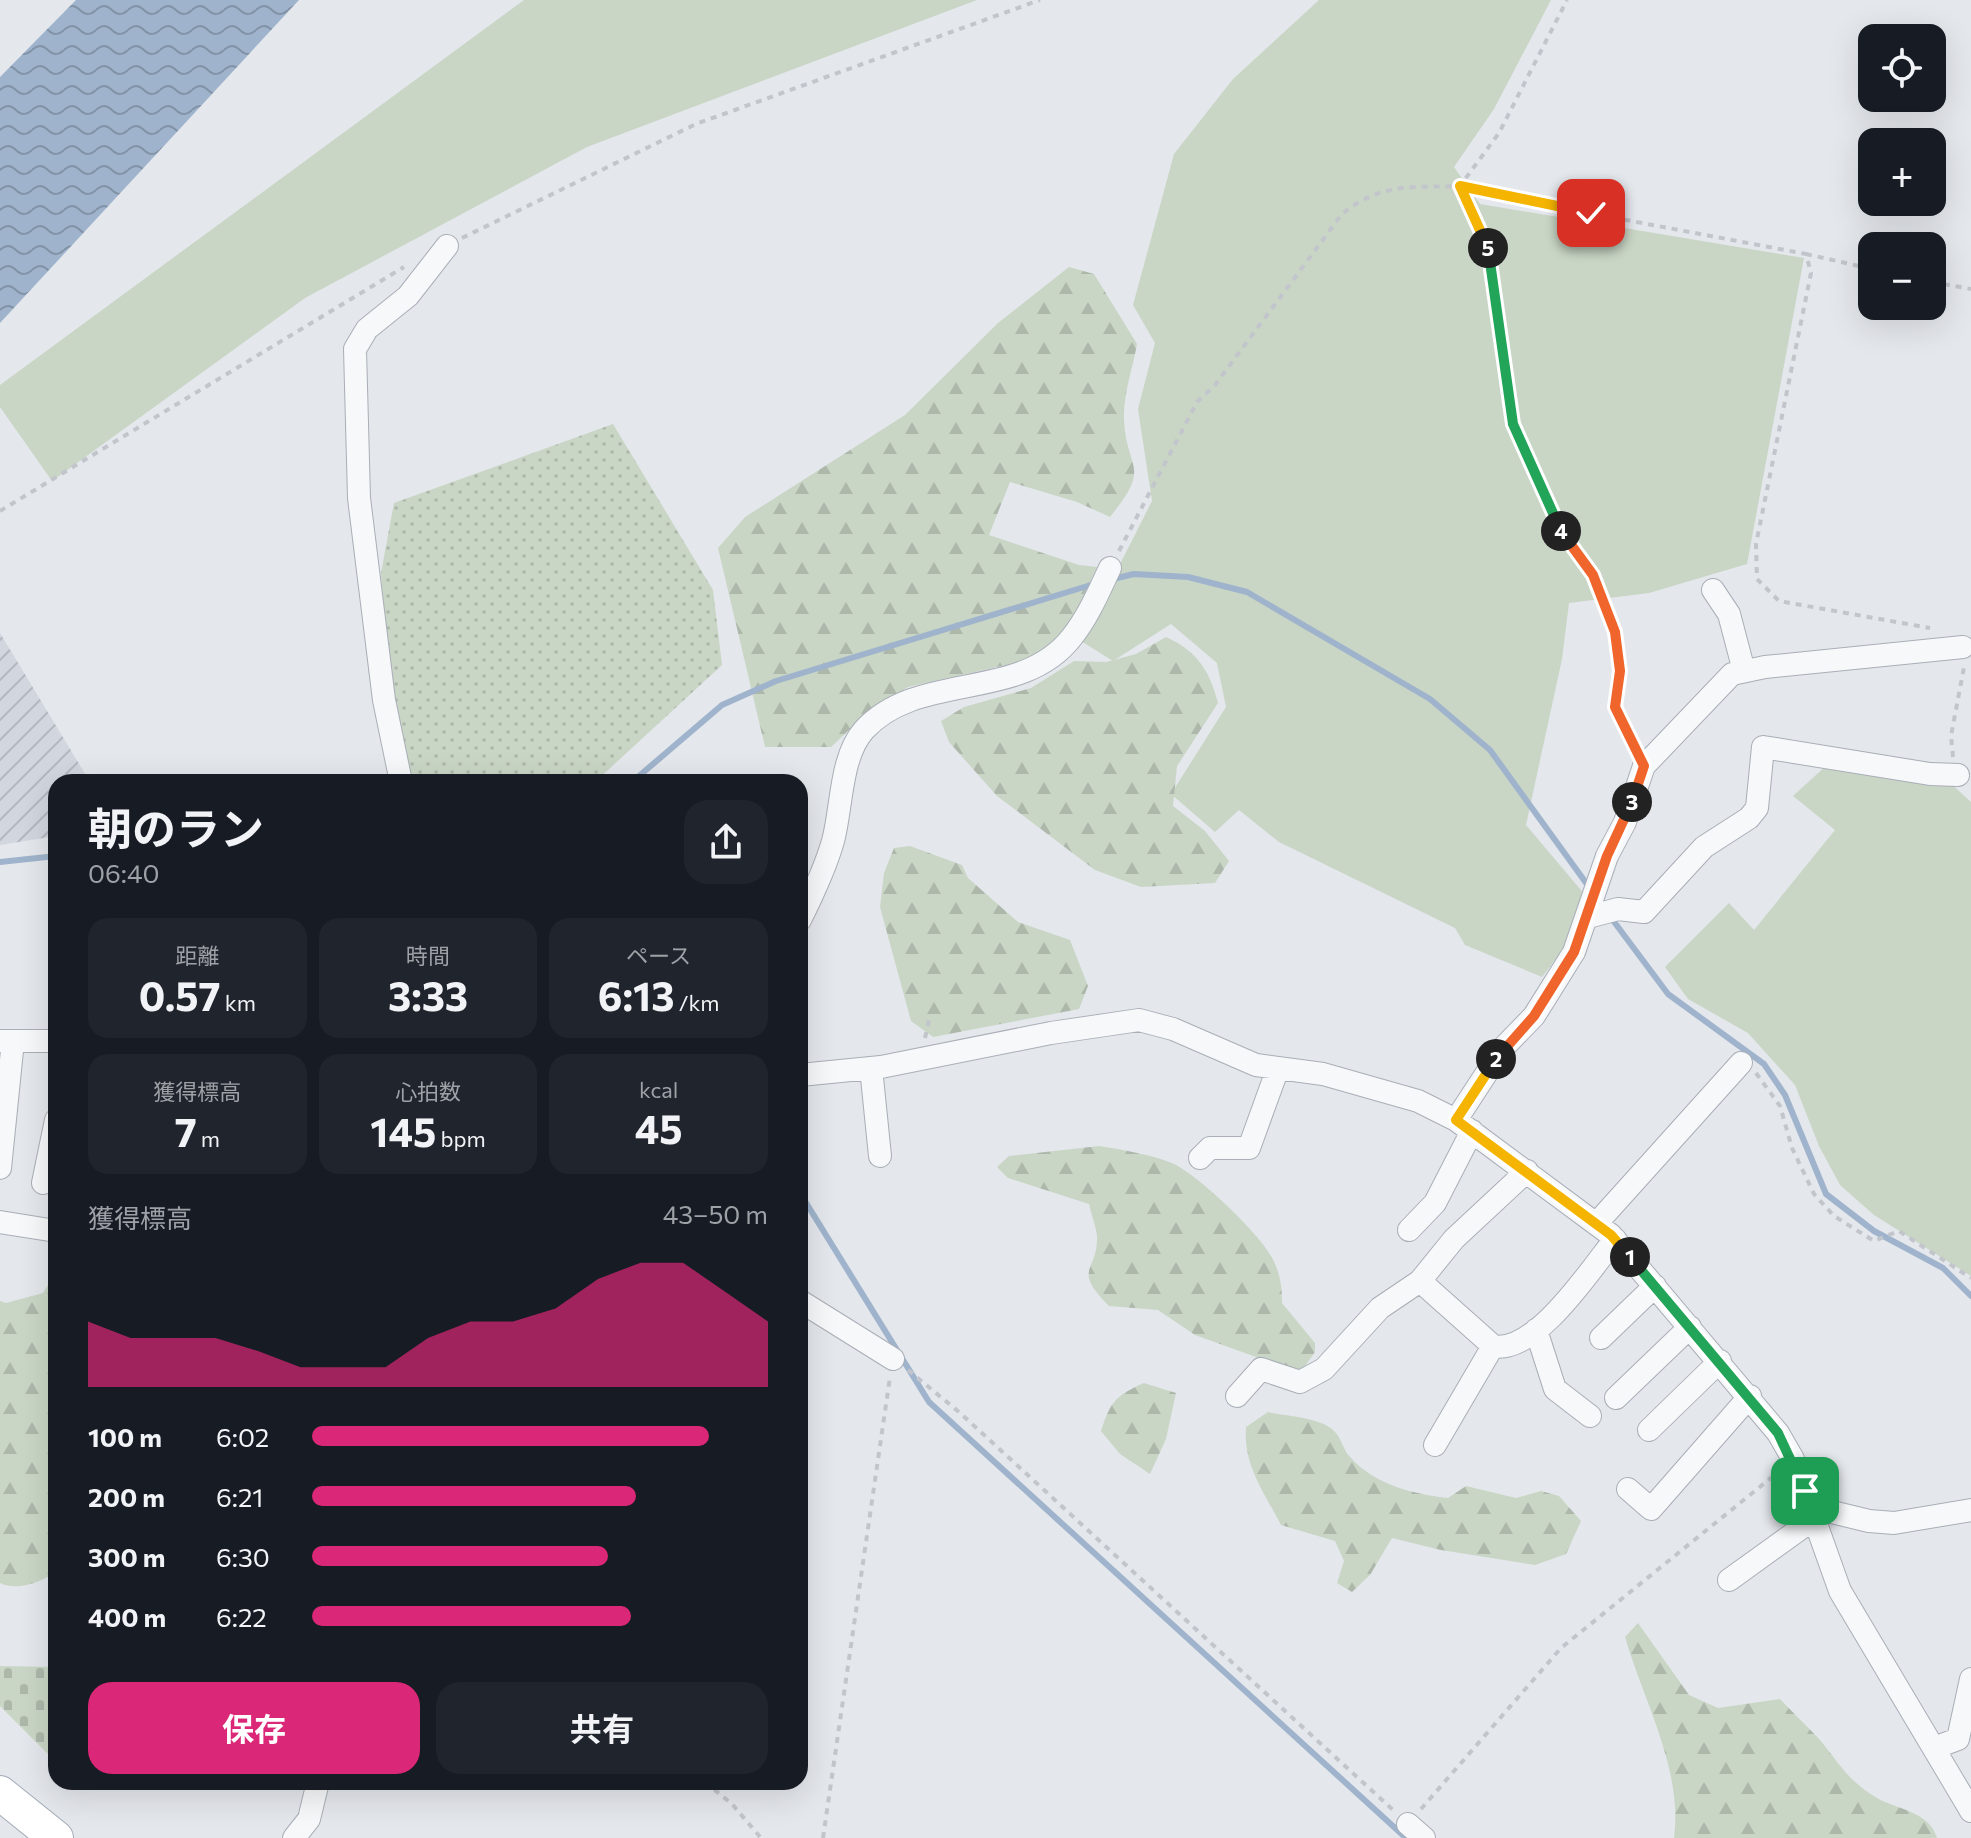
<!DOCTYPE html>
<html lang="ja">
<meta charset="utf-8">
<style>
:root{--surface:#171b24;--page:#20242c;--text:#f1f3f6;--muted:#9ea1a6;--accent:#db2777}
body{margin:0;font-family:Commissioner,"Noto Sans JP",sans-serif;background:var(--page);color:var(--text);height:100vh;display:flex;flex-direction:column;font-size:30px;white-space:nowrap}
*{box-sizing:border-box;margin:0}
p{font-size:26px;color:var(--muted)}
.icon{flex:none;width:44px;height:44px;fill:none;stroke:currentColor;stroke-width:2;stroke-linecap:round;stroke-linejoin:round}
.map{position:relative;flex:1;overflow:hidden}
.details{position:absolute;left:48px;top:774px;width:760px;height:1016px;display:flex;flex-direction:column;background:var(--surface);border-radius:24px;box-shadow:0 8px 32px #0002}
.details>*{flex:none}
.fabs{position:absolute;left:1858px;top:24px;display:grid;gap:16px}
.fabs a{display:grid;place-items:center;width:88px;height:88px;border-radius:16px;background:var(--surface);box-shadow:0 8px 32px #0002;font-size:40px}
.pin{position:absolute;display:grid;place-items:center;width:68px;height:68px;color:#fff;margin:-34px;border-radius:16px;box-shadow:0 4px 12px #0006}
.km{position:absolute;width:40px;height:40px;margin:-20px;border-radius:50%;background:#222;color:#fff;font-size:22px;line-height:40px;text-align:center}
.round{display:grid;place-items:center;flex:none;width:84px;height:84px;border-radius:24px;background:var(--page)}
.summary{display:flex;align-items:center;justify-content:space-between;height:136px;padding:0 40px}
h1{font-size:44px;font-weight:700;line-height:60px}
.metrics{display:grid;grid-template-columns:repeat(3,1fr);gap:12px;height:136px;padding:8px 40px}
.metrics div{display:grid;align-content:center;border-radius:20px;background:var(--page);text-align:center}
.metrics b{font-size:40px;font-weight:700}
.metrics small{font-size:22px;font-weight:400}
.metrics p{font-size:22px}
.chart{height:224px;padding:16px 40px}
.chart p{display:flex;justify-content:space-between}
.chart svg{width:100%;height:144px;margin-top:8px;fill:var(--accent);opacity:.7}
.cta{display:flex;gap:16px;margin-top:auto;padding:16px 40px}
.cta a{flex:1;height:92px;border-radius:24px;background:var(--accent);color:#fff;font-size:32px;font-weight:700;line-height:92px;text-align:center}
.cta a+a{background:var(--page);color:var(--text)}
ul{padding:0 40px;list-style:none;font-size:26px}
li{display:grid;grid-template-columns:128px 96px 1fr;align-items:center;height:60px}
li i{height:20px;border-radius:10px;background:var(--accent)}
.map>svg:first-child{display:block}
.industrial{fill:url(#industrial-furrows)}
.green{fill:#c9d6c5}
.forest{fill:url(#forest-firs)}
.cemetery{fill:url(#cemetery-stones)}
.park{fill:url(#park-dots)}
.water{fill:url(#water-waves)}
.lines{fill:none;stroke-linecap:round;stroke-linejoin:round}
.stream{stroke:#9fb4cc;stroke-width:6}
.street-casing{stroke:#a9aeb7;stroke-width:24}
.primary-casing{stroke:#a3abb8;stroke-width:36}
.path{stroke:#c2c5cb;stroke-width:4;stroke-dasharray:6 6;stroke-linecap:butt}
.street{stroke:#f7f8fa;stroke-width:22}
.primary{stroke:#fff;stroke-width:34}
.split-1-casing{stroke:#fff;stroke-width:16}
.split-2-casing{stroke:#fff;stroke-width:16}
.split-3-casing{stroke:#fff;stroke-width:16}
.split-4-casing{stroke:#fff;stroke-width:16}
.split-5-casing{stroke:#fff;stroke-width:16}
.split-6-casing{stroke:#fff;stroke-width:16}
.split-1{stroke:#22a559;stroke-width:10}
.split-2{stroke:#f5b400;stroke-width:10}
.split-3{stroke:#f0652b;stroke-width:10}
.split-4{stroke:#f0652b;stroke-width:10}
.split-5{stroke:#22a559;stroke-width:10}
.split-6{stroke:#f5b400;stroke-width:10}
</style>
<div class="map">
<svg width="1971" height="1838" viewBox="0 0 1971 1838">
<defs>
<pattern id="industrial-furrows" width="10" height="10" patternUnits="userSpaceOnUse" patternTransform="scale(2)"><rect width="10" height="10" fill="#d2d6de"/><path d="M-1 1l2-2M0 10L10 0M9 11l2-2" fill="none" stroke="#b4b8c0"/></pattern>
<pattern id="forest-firs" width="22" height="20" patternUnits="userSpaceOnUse" patternTransform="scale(2)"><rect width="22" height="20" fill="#c9d6c5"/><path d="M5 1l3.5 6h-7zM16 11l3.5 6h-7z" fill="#adb8ab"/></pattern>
<pattern id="cemetery-stones" width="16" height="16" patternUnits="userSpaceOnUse" patternTransform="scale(2)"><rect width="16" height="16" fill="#c9d6c5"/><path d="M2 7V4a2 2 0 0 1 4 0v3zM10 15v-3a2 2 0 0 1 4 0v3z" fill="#adb8ab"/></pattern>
<pattern id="park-dots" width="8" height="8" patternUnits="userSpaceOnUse" patternTransform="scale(2)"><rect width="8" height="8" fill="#c9d6c5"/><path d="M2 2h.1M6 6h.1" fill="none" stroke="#adb8ab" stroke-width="1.8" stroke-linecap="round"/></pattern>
<pattern id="water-waves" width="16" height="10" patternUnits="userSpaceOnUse" patternTransform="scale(2)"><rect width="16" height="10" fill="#9fb4cc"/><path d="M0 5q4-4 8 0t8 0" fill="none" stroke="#8293a7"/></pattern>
</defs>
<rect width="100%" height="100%" fill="#e4e7ec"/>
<path class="industrial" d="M0,633L90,782H56V836L0,845Z"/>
<path class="green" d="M524,0H977L587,147L305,298L52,481L0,407V385Z
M1319,0H1551L1494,109L1454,167L1480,204L1804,258L1747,564L1649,593L1569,603L1562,659L1526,825L1586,896L1564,948L1542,977L1465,945L1455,928L1279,842L1239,810L1215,832L1171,794L1226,707L1217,663L1171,624L1113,661L1081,641L1152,501L1138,409L1155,343L1133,305L1174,154L1233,79Z
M1828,764L1947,780L1971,802V1276L1874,1215L1840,1185L1819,1146L1795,1085L1748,1033L1688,999L1665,967L1729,903L1754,930L1835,830L1793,796Z"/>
<path class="forest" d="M1069,267L1094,274L1137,344C1133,367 1123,395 1124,419C1126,471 1153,464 1110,517L1077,502L1010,482L989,535L1079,565L1097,567L1065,635L1037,658L908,687L865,715L831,747H765L718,548L745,517L905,415L998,323Z
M1166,637C1197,651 1210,671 1218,703L1177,766L1173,806L1205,831L1229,861L1215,883L1141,887L1095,870L997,796L949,742L941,721L964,707L1031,688L1074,661L1106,662L1136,654Z
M910,846L962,865L968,878L1018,922L1070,940L1088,986L1079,1009L933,1037L911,1021L880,907L884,873L894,848Z
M1099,1146C1124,1150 1148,1154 1172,1163C1197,1174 1258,1232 1271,1256C1280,1272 1282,1285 1282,1303L1315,1343V1352L1300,1373L1195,1335L1158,1310L1109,1306C1071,1267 1098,1274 1097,1236C1096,1226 1091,1214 1089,1204L1008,1178L997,1167L1009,1156Z
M56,1272V1571C42,1583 16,1591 0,1583V1301L6,1303L43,1293Z
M1144,1383L1176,1393L1166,1439L1150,1474L1120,1454L1101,1431C1111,1401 1115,1396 1144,1383Z
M1268,1412C1286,1416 1314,1417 1329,1427C1342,1435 1341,1447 1350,1457C1375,1485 1413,1494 1448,1498L1466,1486L1516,1498L1541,1491L1559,1496L1581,1521L1566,1554L1535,1565L1441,1550L1392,1538L1370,1575L1352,1592L1337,1583L1344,1561L1335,1541L1281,1525C1264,1492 1243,1465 1246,1427Z
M1638,1623L1689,1695L1718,1708L1780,1699C1793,1713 1807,1726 1820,1740C1839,1763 1849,1782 1877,1798C1898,1810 1929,1811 1937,1838H1674C1683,1770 1644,1702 1625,1637Z"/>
<path class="cemetery" d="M0,1666L56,1667V1762L0,1706Z"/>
<path class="park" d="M613,424L713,590L722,665L595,782H406L388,680L381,573L394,503Z"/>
<path class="water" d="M76,0H299L0,323V77Z"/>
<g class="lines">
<path class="stream" d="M1113,579L1134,574L1188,577L1247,592L1430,699L1490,750L1589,887
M632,782L722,705L776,681L1094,584
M0,862L56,856
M1609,915L1668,994L1764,1064L1785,1095L1826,1194L1874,1231L1943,1268L1971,1296
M800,1193L929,1402L1406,1838"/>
<defs>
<path id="street" d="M1713,590L1729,614L1744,671
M401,782L384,700L359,498L355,349L367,329L408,296L447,246
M1588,917L1618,909L1644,912L1704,847L1749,818L1757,808L1763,747L1930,774L1958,775
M800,920C813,894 825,869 833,841C842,808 840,757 864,730C919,670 1021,703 1072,637C1088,617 1099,591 1110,568
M1,1041H56
M871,1068L880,1156
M800,1075L881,1067L1051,1033L1139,1020L1173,1029L1256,1065L1323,1074L1418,1101L1456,1120L1611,1235L1778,1433L1793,1459L1840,1591L1971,1811
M1456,1120L1503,1048L1534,1016L1574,952L1607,856L1625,822L1644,766L1732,674L1765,667L1963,647
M1200,1158L1210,1148H1249L1278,1068
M0,1168L13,1041
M43,1183L56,1120
M0,1222L56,1231
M1596,1224L1741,1063
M1409,1230L1435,1203L1472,1131
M1420,1281L1493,1346C1535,1355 1591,1269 1615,1239
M800,1301L893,1359
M1536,1330L1555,1389L1590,1416
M1601,1338L1655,1286
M1237,1396L1261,1369L1300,1382L1324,1369L1380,1308L1420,1281L1454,1239L1527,1171
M1616,1398L1690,1327
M1649,1430L1720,1361
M1435,1445L1493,1346
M1628,1489L1651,1509L1750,1396
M1811,1507L1869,1521L1894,1523L1971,1510
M1729,1580L1815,1518
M1934,1748L1958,1739L1971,1679
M1408,1824L1424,1838
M294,1838L309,1819L318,1782"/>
<path id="primary" d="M0,1793L56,1838"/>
</defs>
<use href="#street" class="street-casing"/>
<use href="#primary" class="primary-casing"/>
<path class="path" d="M1460,186L1483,193L1806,254L1811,273L1756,544L1757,579L1779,601L1930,628
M1460,186L1489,250L1513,424L1555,521L1593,575L1615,632L1620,671L1615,707L1633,747
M462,238L696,124L1040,0
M1806,254L1872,269
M1932,282L1971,289
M0,511L404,267
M1119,551L1197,402L1215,385L1342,214C1381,182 1412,188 1460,186L1499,133L1567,0
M1953,757L1951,736L1964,667
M925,1038L930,1016
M1756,1073L1780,1106L1792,1148L1814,1194L1834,1216L1874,1241L1899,1231L1971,1278
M908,1370L959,1412L1393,1810
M705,1782L732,1804L761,1838
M1421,1809L1561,1648L1777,1473
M823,1838L890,1377"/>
<use href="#street" class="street"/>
<use href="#primary" class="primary"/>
</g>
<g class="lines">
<defs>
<path id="split-1" d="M1630,1257L1778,1433L1805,1491"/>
<path id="split-2" d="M1496,1059L1456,1120L1611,1235L1630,1257"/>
<path id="split-3" d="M1496,1059L1534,1016L1574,952L1607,856L1632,802"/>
<path id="split-4" d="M1561,531L1593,575L1615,632L1620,671L1615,707L1644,766L1632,802"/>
<path id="split-5" d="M1488,248L1513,424L1561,531"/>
<path id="split-6" d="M1488,248L1460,186L1591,213"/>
</defs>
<use href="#split-1" class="split-1-casing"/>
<use href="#split-2" class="split-2-casing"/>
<use href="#split-3" class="split-3-casing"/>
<use href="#split-4" class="split-4-casing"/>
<use href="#split-5" class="split-5-casing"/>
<use href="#split-6" class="split-6-casing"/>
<use href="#split-1" class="split-1"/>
<use href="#split-2" class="split-2"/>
<use href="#split-3" class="split-3"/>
<use href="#split-4" class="split-4"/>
<use href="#split-5" class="split-5"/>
<use href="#split-6" class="split-6"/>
</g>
</svg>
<div class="fabs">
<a><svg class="icon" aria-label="locate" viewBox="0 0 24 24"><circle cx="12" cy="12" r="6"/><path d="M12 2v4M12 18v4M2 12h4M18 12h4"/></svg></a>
<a>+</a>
<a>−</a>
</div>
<div class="pin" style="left:1805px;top:1491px;background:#1e9e55"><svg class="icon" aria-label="arrive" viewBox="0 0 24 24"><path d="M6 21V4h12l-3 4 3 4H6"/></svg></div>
<div class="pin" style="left:1591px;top:213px;background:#d93025"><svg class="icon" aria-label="check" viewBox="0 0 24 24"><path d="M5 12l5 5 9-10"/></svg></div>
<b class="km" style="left:1630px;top:1257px">1</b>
<b class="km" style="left:1496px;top:1059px">2</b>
<b class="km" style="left:1632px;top:802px">3</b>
<b class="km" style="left:1561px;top:531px">4</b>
<b class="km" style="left:1488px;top:248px">5</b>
<section class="details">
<div class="summary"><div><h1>朝のラン</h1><p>06:40</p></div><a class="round"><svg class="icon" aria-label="share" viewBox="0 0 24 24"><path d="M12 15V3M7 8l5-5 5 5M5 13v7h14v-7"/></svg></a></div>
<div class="metrics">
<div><p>距離</p><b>0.57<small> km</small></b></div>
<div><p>時間</p><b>3:33</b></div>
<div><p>ペース</p><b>6:13<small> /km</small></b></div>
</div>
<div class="metrics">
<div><p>獲得標高</p><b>7<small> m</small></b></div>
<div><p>心拍数</p><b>145<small> bpm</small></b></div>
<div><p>kcal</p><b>45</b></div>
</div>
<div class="chart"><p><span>獲得標高</span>43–50 m</p>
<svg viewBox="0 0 160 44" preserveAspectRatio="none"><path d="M0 44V24L10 29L20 29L30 29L40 33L50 38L60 38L70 38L80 29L90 24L100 24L110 20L120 11L130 6L140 6L150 15L160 24V44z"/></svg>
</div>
<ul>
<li><b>100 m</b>6:02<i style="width:87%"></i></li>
<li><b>200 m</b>6:21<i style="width:71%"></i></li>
<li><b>300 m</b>6:30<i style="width:65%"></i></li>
<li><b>400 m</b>6:22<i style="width:70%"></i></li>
</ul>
<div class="cta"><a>保存</a><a>共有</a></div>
</section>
</div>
